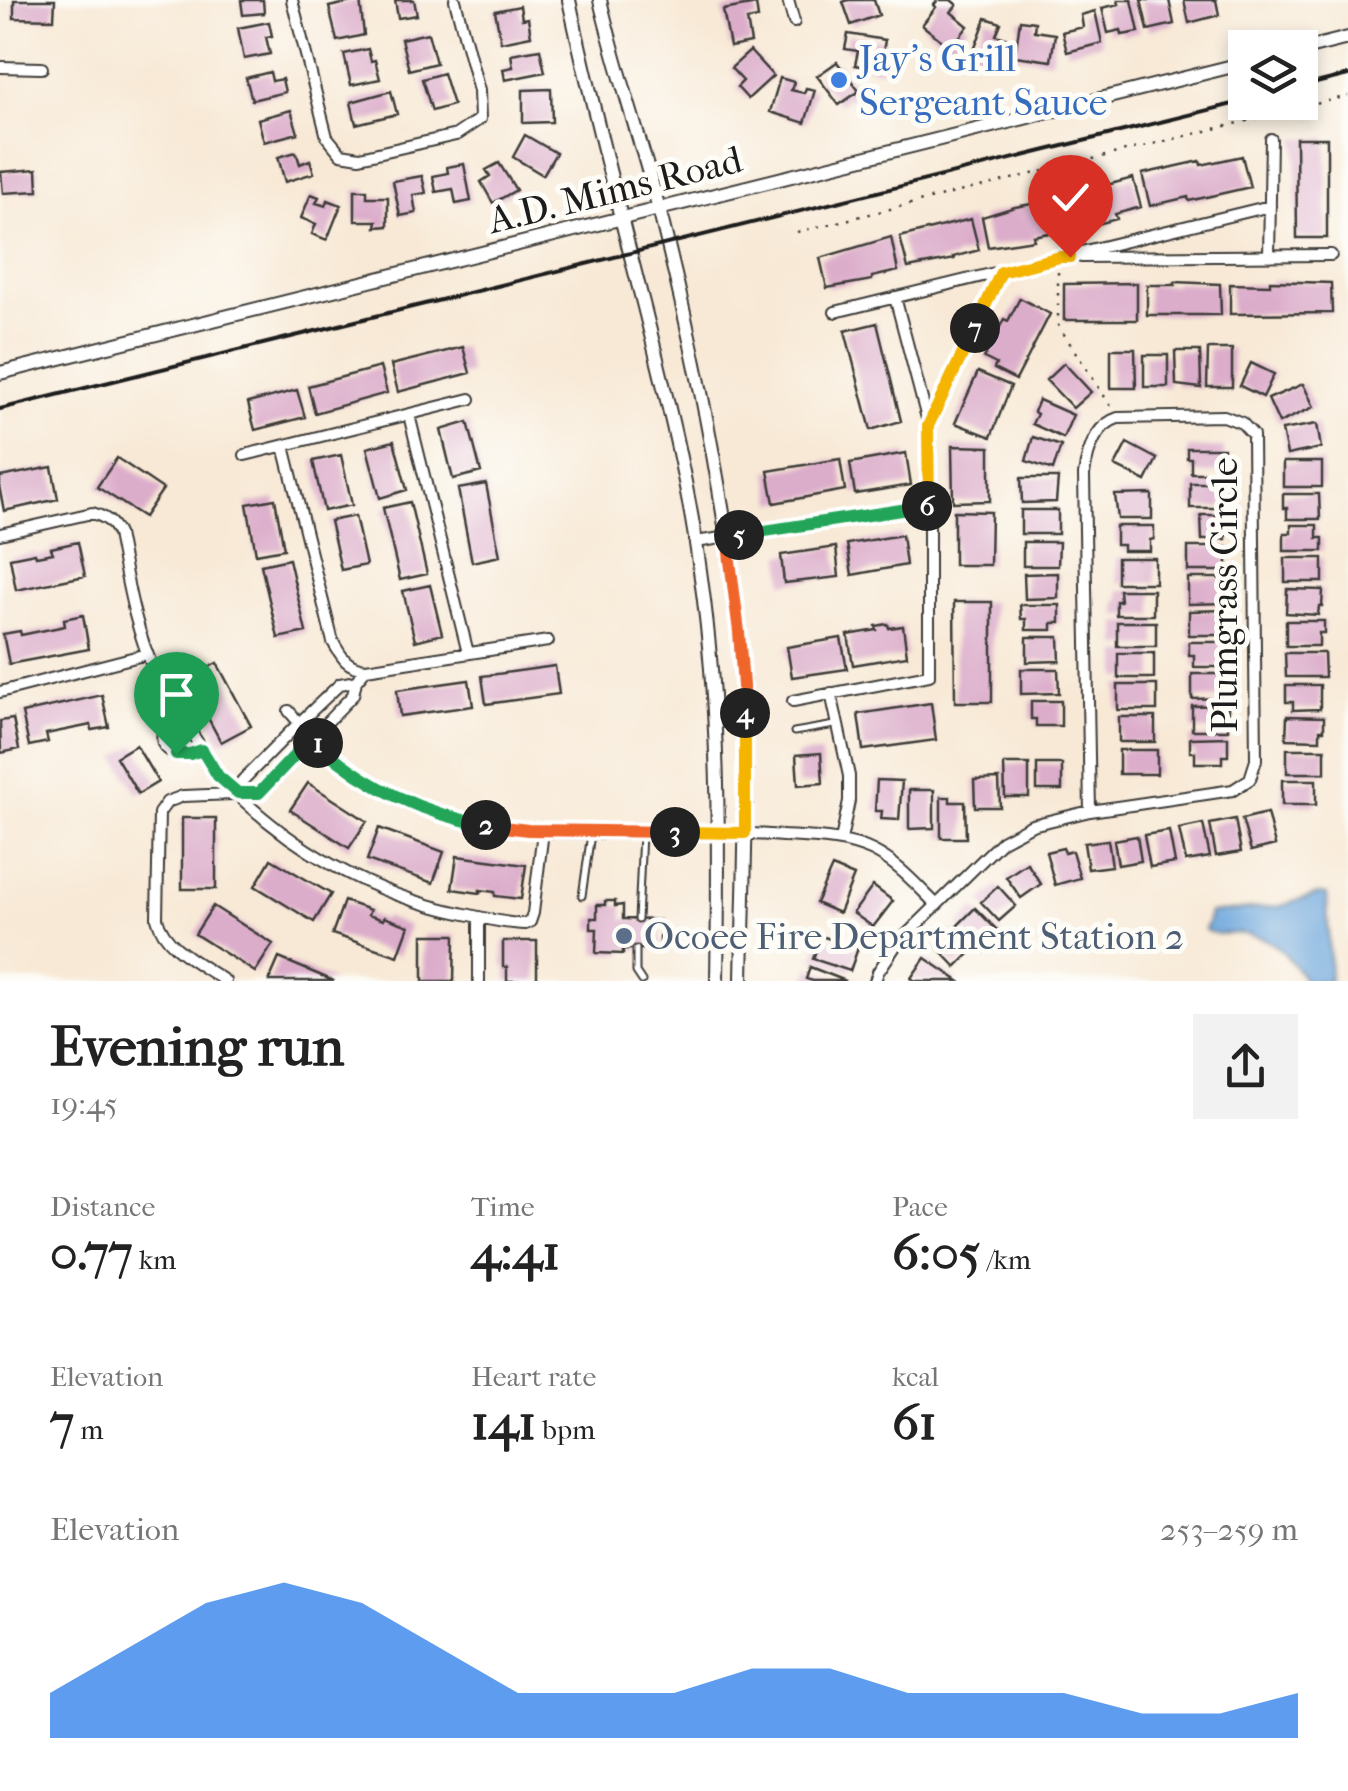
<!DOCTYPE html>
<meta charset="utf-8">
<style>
:root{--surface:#fff;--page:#f2f2f2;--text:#222;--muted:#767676;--accent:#1a73e8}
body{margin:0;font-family:"IM FELL French Canon",serif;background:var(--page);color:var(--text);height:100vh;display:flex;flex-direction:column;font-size:38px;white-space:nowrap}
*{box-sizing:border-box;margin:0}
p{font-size:32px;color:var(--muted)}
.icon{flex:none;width:55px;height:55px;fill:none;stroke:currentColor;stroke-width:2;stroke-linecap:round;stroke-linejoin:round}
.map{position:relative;height:981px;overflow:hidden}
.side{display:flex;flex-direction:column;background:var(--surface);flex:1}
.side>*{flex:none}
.tools{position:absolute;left:1228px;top:30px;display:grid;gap:20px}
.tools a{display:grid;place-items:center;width:90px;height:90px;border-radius:0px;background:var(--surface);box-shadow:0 5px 15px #0003;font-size:50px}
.pin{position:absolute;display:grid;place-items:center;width:85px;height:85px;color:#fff;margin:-102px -42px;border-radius:50% 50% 50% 0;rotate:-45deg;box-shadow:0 0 10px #0007}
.pin .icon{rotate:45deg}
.km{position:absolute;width:50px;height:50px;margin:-25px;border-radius:50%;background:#222;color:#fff;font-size:28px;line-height:50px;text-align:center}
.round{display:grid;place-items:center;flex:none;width:105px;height:105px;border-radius:0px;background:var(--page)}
.headline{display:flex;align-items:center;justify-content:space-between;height:170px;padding:0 50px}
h1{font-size:55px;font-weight:700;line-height:75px}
.stats{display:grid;grid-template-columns:repeat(3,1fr);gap:15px;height:170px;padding:10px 50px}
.stats div{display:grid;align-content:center}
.stats b{font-size:50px;font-weight:700}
.stats small{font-size:28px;font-weight:400}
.stats p{font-size:28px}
.chart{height:280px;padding:20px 50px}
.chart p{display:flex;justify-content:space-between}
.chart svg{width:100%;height:180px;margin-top:10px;fill:var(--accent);opacity:.7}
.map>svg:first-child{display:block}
.water{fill:#6ca6dc;stroke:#44617c;stroke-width:2.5}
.building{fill:#dcadcb}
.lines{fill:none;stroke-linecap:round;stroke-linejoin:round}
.service-casing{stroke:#3d3b38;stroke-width:9}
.minor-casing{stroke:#3d3b38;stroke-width:14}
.tertiary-casing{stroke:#3d3b38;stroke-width:16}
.path{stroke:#3d3b38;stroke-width:2.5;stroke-dasharray:2.5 8;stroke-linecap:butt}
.service{stroke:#fff;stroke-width:5}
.minor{stroke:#fff;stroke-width:10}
.tertiary{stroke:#fff;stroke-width:12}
.rail{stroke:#1c1c1c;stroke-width:4}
.split-1-casing{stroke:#fff;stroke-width:20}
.split-2-casing{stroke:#fff;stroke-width:20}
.split-3-casing{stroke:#fff;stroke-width:20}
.split-4-casing{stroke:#fff;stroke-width:20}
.split-5-casing{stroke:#fff;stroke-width:20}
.split-6-casing{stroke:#fff;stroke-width:20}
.split-7-casing{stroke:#fff;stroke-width:20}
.split-8-casing{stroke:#fff;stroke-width:20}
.split-1{stroke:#22a559;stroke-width:12}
.split-2{stroke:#22a559;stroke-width:12}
.split-3{stroke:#f0652b;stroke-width:12}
.split-4{stroke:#f5b400;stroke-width:12}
.split-5{stroke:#f0652b;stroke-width:12}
.split-6{stroke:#22a559;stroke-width:12}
.split-7{stroke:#f5b400;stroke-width:12}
.split-8{stroke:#f5b400;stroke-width:12}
.shop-dot{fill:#3f7fe0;stroke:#fdfcf7;stroke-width:4}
.service-dot{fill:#5c6f8a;stroke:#fdfcf7;stroke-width:4}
.labels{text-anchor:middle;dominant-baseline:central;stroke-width:10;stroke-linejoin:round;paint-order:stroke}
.shop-label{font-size:38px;fill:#366cbe;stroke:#fdfcf7;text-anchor:start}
.street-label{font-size:38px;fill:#1c1c1c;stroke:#fdfcf7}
.service-label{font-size:38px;fill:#4e5e75;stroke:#fdfcf7;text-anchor:start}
</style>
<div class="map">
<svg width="1348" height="981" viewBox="0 0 1348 981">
<rect width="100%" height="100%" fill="#fdfcf7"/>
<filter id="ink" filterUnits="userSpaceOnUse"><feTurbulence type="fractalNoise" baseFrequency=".01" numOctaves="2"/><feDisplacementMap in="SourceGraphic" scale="20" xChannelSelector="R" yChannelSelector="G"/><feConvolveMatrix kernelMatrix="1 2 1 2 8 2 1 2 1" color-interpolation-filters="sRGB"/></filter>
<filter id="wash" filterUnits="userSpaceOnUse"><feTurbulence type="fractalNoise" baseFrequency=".0048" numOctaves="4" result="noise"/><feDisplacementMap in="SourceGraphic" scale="40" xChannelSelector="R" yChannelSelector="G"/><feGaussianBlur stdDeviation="2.25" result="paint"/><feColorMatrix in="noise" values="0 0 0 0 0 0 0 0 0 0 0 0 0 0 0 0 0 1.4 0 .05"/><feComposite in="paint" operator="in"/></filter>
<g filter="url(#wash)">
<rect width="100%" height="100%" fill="#f8e9d6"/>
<path class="water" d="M1318,894L1327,895L1330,981H1305C1288,956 1276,937 1244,934C1229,932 1218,937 1205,930L1210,913L1281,906Z"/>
<g id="blocks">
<path class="building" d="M14,0H55L54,19L14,18Z
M241,0H263L264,13L243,15Z
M360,0L364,35L337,41L329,7Z
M395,0H414L417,15L398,18Z
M848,0H874L879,15L851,25L843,2Z
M938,0H951L957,5L951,12L968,26L951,48L922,25L936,7L934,5Z
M1118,0H1132L1139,32L1122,35L1121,30L1108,33L1102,8L1119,4Z
M1141,0H1169L1174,24L1148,30Z
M1184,0H1216L1219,15L1189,23Z
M756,4L758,18L747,20L751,43L730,47L723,10Z
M520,6L522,19L528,18L531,36L501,42L495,11Z
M1095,11L1102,43L1067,52L1062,32L1083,27L1081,15Z
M986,18L1001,23L996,35L1006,38L997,62L973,53Z
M1020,20L1035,22L1034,31L1055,34L1051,61L1015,56Z
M269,22L272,36L266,37L270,54L244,59L238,28Z
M428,33L436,63L409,70L401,39Z
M848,34L885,40L880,70L855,65L858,51L845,49Z
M368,49L371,61L375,60L380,79L351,85L344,54Z
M540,49L545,72L505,80L503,69L513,67L511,54Z
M750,51L773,76L748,99L737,87L743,81L731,68Z
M837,62L859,91L839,105L817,76Z
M270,72L272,81L282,79L285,92L252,100L246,78Z
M443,73L453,105L432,111L422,79Z
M780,78L794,82L791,90L804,93L806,88L815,90L805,123L770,112Z
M551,89L552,122L523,123V90Z
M391,91L397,114L356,124L351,102Z
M291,110L298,133L264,142L258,119Z
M525,135L556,153L543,175L513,157Z
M1296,138H1327V238H1297Z
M296,152L300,164L310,160L314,173L285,182L278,157Z
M1242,156L1250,187L1189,201L1188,197L1150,206L1142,174L1200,161L1201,165Z
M499,163L516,190L493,203L481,182L490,176L486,170Z
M464,164L471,201L456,204L453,189L436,192L433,176L448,173L447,167Z
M37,169L38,191L3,193L1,172Z
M422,176L426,193L413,195L416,213L400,216L393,181Z
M1133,178L1141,207L1115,214L1117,219L1071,231L1062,197Z
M355,190H367V197H388V226L376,227L377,221H355Z
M311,194L319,197L316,203L326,206L328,200L341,205L327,240L312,234L316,224L301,218Z
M1054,200L1060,231L1033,236L1034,240L988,247L982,217L1015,207Z
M971,219L979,250L953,257L954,259L908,268L900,237Z
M891,237L898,271L872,277V280L827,288L820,258Z
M1270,281L1331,283L1332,313L1230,314V284L1270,285Z
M1175,282L1220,284L1221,315H1147V285H1175Z
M1137,283V320H1064V284Z
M1020,298L1050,314L1016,380L994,369L996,364L984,358L1004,319L1008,321Z
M877,323L901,421L871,430L845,331Z
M463,347L470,373L398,392L391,365Z
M1111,349H1135L1136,388H1111Z
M1208,349H1232V387H1207Z
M1175,351H1200L1201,388L1176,385Z
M1144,355H1168V387H1144Z
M1064,363L1091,392L1073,408L1046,380Z
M1251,363L1274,374L1263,397L1240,386Z
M380,367L387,393L315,413L308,386Z
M978,372L1011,386L991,437L955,423Z
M1303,384L1314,407L1279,423L1268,399Z
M297,390L305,417L255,430L248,403Z
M1039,400L1073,415L1063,438L1032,424L1037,414L1034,412Z
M468,422L481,472L453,479L441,430Z
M1317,424L1321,448L1287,455L1282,430Z
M1033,437L1061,446L1053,470L1026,461Z
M394,441L407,490L380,498L367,448Z
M1127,443L1157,459L1146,481L1115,466Z
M952,446L990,447V501L953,502Z
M1187,448H1224V473H1191V458H1187Z
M906,453L911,485L855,494L850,463Z
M341,455L352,505L324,511L313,461Z
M117,458L163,489L144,517L97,487Z
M840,459L845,490L774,503L768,471Z
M1283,462H1322V487H1283Z
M52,467L58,499L4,511L0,491V477Z
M1021,478H1058L1056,502L1022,503Z
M1190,483H1227V496H1223V508H1190Z
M486,484L500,556L472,562L458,489Z
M1152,494V519H1118L1115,495Z
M1283,494H1319L1320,519H1287V508H1283Z
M275,499L284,549L256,554L247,504Z
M410,502L427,574L400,580L383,508Z
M1021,510H1058V534H1021Z
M954,511L991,512L990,565H954Z
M1201,515H1225L1226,539L1202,540Z
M355,516L366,565L341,570L330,521Z
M1291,525H1317V538H1323V551H1284V533H1291Z
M1116,526H1154V539L1150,540V551H1123V545H1116Z
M902,535L906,565L852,575L847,544Z
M78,542L85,576L16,590L10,558L35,553L36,556L53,553L51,548Z
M1023,542H1059L1058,566H1023Z
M836,547L839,577L784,583L781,555Z
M1188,547H1227V571H1188Z
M1117,558H1155V583H1117Z
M1285,558H1323V582H1285Z
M289,559L306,632L278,638L261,565Z
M1058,573V598L1025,599L1024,574Z
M1188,578H1220V584H1227V603L1188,604Z
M430,585L442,634L415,641L403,591Z
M1287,589L1323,590L1322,606H1319L1318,615L1286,613Z
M1119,590H1153V615H1116V601H1120Z
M954,602H992V702H955Z
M1020,605H1060V623H1052V630H1026V619H1021Z
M1227,610V635H1189V611Z
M83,615L89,649L9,664L3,634L20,631L21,635L65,626L64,619Z
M1286,621H1324V633H1319V646H1286Z
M1117,622H1156V646H1117Z
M888,624L889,628L903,626L907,656L853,665L848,635L877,630L876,626Z
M1027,637H1059L1060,661L1027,662Z
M841,638L847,669L792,677L787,647Z
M1189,642H1227L1226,667H1194V655H1189Z
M1118,653H1154V678H1118Z
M1285,653H1324L1325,677H1286Z
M217,663L251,726L221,742L187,679Z
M555,666L559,694L486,704L482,676Z
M1021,669H1058L1059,693L1021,694Z
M1192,674H1229V689H1226V698L1192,699Z
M469,680L473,706L400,716L397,690Z
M1118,685H1157V710H1118Z
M1286,685H1320V709L1293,710V702H1286Z
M102,695L109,727L92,730L91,725L46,734L48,742L29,746L22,713Z
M1031,701H1061V726H1036V719H1031Z
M931,703L936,740L863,750L858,714Z
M1228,705V730H1192V706Z
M1287,716L1324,717V730H1320V740L1286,739Z
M1119,717H1155V742H1119Z
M13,719L19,749L1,753L0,721Z
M1228,737V756H1222V763H1195V752H1190V738Z
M136,745L158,782L138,794L116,757Z
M1287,749H1325V773H1287Z
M1119,750H1157V774H1119Z
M821,753L823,783L798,785L796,755Z
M1004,764H1029V797H1005Z
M1037,764H1062V790H1037Z
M999,779L1000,807H975L974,780Z
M877,780L902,781L899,820L881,819L882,811H875Z
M1282,780H1316V805H1282Z
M308,783L367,821L349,848L290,810Z
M909,790H934V828L909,829Z
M941,797H950V802H965L966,838H941Z
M1267,813L1275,845L1251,851L1242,819Z
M182,818H216V889H182Z
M1235,819L1241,852L1216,856L1210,824Z
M1203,824L1210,857L1186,861L1179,829Z
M379,828L444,852L433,883L367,860Z
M1169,831L1175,863L1150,867L1144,835Z
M1137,836L1141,861L1118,865L1114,840Z
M1108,840L1112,866L1088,869L1084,843Z
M1063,848L1065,853L1072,851L1080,878L1055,885L1046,852Z
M457,856L526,865L521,899L495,896V892L480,890V893L452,889Z
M271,859L331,894L314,922L255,886Z
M1027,863L1041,884L1021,898L1006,877Z
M832,867L854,876L839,913L816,903Z
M873,886L893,901L873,927L853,913Z
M998,886L1016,906L999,921L981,902Z
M344,901L370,910L368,915L383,920L384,917L409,926L398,956L332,934Z
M605,901H615V906L623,905V919L660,920V949H623V954L596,953L597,929H591V918H597V905H605Z
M213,906L273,944L255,972L195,934Z
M975,908L1002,935L985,952L958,925Z
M953,930L972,951L956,967L936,946Z
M423,935H455L454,981H423Z
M821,936L858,948L850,971L813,959Z
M503,941H537V981H507V967H503Z
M279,958L334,981H269Z
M925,958L959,981H916L911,978Z
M810,967L846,981H813L806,979Z"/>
</g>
</g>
<g filter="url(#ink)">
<use href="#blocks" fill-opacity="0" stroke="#3d3b38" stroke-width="2.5"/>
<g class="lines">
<defs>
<path id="service" d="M794,732L835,725
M582,896L591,834
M638,920L642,833
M636,949V972L642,981"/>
<path id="minor" d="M292,0L327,137L341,154L360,157L456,135L480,119L479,91L455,0
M788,0L794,22
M0,67L42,68
M1269,256L1271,139
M1081,257L1331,255
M835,312L1270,206
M409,415L468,653
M929,425L1001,272
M284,446L333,642C342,658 347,667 366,669L548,641
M245,455L470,399
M0,534L92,513C105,517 112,521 118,534C127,580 135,631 156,674C168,700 185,723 200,746C206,757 212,769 221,778C287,848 371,895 465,914C485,918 505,924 525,924L530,922L533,913L543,831
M696,542L929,505
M0,692L147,654
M831,693L849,776V801L841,840
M793,701L929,675V426L895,297
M177,710C149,740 163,762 202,750
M289,711C342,778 426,820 511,829C596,838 683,828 769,835C803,838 842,836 873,851C899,864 917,886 937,905
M238,793L242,781L298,724L340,684L356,681
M225,981C202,965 164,948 157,918L159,813L167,802L183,796L259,793L353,695L356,681L366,669
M479,981V917
M875,981L878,972L896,945L1002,841L1032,825L1090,811L1233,790L1250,779L1256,760L1253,435L1242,423L1224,416L1118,418C1095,425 1087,453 1084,475L1090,811"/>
<path id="tertiary" d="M569,0C591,102 617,203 643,303C666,394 689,485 701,578C720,712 719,846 717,981
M600,0C617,72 641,141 660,213C694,348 724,492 739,631C751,747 744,865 742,981
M1300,50L1348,38
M0,373L1245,63"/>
</defs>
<use href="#service" class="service-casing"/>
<use href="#minor" class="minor-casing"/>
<use href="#tertiary" class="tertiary-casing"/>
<path class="path" d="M797,232L1348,96
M1058,272V325L1112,408"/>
<use href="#service" class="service"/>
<use href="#minor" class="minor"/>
<use href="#tertiary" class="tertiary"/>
<path class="rail" d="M1300,87L1348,75
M0,409L1245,101"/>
</g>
</g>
<g class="lines" filter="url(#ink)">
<defs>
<path id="split-1" d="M176,754H190L202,750L218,776L238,793H259L312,737L318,743"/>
<path id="split-2" d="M318,743C363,786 424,814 486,825"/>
<path id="split-3" d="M486,825L528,830L675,832"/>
<path id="split-4" d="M675,832L745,833V713"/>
<path id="split-5" d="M739,535L727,537L739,632L745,713"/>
<path id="split-6" d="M739,535L927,506"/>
<path id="split-7" d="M927,506L929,505L928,426L975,328"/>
<path id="split-8" d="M975,328L1001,272L1060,257H1070"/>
</defs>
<use href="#split-1" class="split-1-casing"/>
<use href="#split-2" class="split-2-casing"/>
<use href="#split-3" class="split-3-casing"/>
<use href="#split-4" class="split-4-casing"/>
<use href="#split-5" class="split-5-casing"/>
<use href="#split-6" class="split-6-casing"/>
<use href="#split-7" class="split-7-casing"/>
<use href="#split-8" class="split-8-casing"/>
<use href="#split-1" class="split-1"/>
<use href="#split-2" class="split-2"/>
<use href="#split-3" class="split-3"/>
<use href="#split-4" class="split-4"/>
<use href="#split-5" class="split-5"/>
<use href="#split-6" class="split-6"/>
<use href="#split-7" class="split-7"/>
<use href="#split-8" class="split-8"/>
</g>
<circle class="shop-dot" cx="839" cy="80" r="10"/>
<circle class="service-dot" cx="624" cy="936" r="10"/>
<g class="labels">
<g class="shop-label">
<text x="859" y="58">Jay's Grill<tspan x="859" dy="44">Sergeant Sauce</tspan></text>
</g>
<g class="street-label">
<text transform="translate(615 190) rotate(-14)">A.D. Mims Road</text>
<text transform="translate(1224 595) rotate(-90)">Plumgrass Circle</text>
</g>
<g class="service-label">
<text x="644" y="936">Ocoee Fire Department Station 2</text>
</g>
</g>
</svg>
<div class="tools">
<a><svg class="icon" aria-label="layers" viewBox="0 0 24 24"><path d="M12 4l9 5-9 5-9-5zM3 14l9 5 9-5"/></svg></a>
</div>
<div class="pin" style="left:176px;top:754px;background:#1e9e55"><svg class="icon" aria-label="arrive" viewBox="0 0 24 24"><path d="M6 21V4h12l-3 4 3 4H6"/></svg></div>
<div class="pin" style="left:1070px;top:257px;background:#d93025"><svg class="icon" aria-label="check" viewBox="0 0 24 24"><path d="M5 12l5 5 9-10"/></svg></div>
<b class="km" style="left:318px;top:743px">1</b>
<b class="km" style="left:486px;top:825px">2</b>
<b class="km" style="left:675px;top:832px">3</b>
<b class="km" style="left:745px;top:713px">4</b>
<b class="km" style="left:739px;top:535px">5</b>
<b class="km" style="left:927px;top:506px">6</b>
<b class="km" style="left:975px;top:328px">7</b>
</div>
<section class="side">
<div class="headline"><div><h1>Evening run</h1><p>19:45</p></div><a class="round"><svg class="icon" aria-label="share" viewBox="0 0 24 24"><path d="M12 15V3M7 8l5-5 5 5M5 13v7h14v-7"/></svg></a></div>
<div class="stats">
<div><p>Distance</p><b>0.77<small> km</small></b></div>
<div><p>Time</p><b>4:41</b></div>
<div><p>Pace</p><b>6:05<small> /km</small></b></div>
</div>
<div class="stats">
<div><p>Elevation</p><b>7<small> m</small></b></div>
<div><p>Heart rate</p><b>141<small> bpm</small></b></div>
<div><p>kcal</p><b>61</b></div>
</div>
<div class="chart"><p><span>Elevation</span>253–259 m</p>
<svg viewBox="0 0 160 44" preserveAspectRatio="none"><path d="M0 44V33L10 22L20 11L30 6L40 11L50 22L60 33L70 33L80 33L90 27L100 27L110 33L120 33L130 33L140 38L150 38L160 33V44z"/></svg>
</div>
</section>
